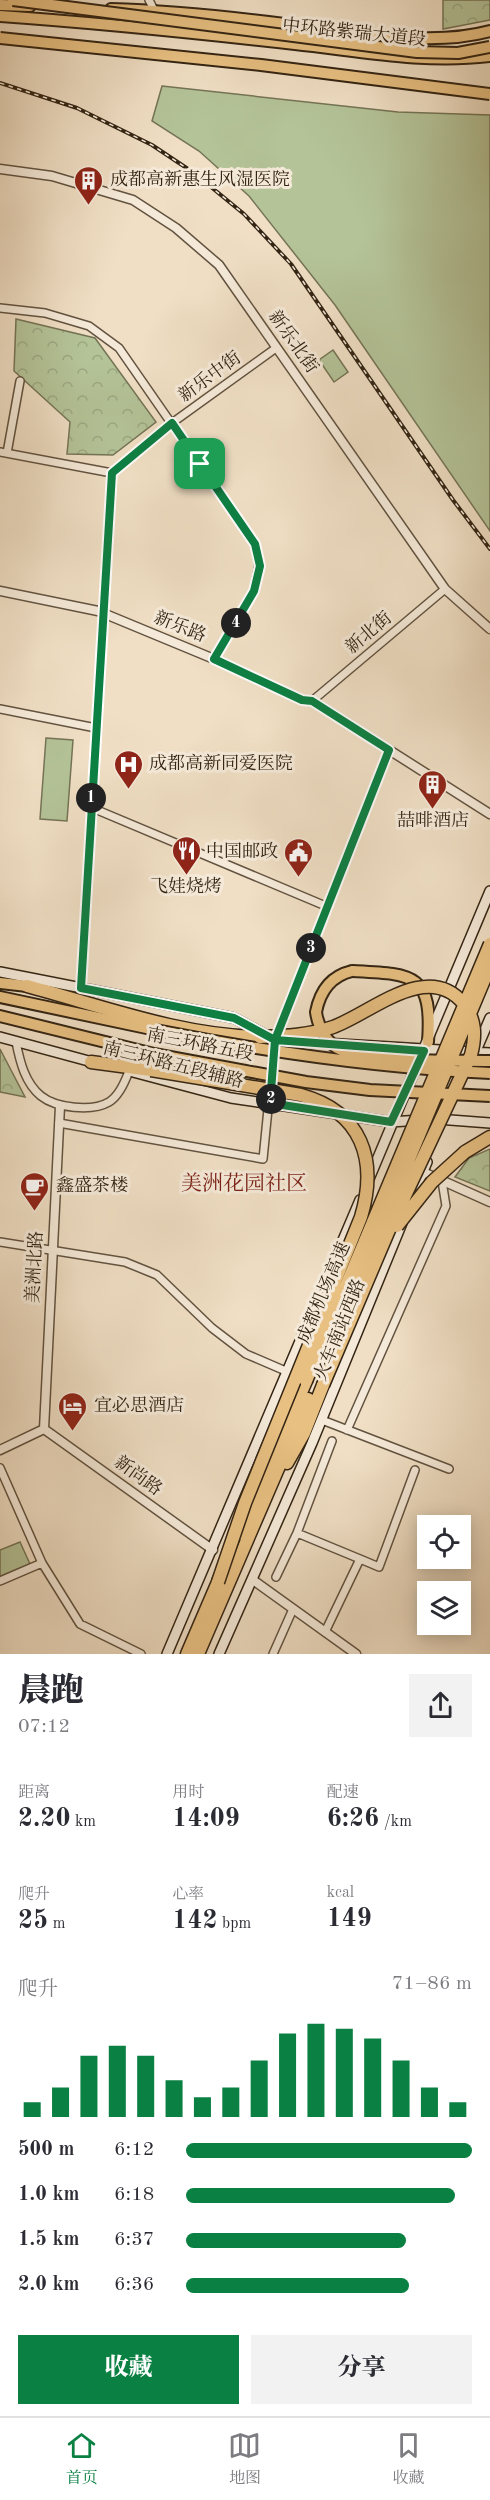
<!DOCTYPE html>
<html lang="zh">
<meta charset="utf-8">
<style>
:root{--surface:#fff;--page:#f2f2f3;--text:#2b2b33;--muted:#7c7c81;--line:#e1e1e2;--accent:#0b8043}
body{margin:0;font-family:"Old Standard TT","Noto Serif SC",serif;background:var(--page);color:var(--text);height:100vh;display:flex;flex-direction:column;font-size:22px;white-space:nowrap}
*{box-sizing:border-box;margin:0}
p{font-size:20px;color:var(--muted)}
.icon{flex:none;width:33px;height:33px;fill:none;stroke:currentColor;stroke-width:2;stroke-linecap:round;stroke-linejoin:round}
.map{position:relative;height:1654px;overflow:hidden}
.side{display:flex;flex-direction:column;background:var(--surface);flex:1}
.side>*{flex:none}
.fabs{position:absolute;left:417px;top:1515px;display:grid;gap:12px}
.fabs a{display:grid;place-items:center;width:54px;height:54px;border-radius:0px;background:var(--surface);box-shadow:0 3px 15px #0003;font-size:30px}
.pin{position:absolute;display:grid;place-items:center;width:51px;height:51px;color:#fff;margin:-26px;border-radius:12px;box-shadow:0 3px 9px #0006}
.km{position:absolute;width:30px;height:30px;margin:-15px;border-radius:50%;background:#222;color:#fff;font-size:16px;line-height:30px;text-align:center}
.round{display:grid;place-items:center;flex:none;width:63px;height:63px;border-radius:0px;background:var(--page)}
.head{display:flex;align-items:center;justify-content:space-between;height:102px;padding:0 18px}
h1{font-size:33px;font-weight:800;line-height:45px}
.figures{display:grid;grid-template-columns:repeat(3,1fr);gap:9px;height:102px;padding:6px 18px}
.figures div{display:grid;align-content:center}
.figures b{font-size:26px;font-weight:800}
.figures small{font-size:16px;font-weight:400}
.figures p{font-size:16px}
.chart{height:168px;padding:12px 18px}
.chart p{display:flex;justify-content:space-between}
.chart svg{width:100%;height:108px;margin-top:6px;stroke:var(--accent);stroke-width:6}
.button{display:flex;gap:12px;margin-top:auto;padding:12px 18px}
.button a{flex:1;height:69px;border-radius:0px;background:var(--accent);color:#fff;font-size:24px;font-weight:800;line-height:69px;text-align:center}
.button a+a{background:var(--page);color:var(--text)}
ul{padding:0 18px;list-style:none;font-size:20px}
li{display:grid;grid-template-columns:96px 72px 1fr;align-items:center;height:45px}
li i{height:15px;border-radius:8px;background:var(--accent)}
.tab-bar{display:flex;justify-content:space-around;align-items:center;height:84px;border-top:2px solid var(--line);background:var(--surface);font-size:16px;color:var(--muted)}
.tab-bar a{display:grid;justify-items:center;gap:3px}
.tab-bar .active{color:var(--accent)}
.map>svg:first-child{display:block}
.grass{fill:#b4c398;stroke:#747456;stroke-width:1.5}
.forest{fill:url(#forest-crowns);stroke:#747456;stroke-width:1.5}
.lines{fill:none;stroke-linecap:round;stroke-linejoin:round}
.minor-casing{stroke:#625340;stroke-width:10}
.tertiary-casing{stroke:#625340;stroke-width:11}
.secondary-casing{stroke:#332413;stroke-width:12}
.primary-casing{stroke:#332413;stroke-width:14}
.trunk-casing{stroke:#332413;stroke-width:14}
.motorway-casing{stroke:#332413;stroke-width:15}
.minor{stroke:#f5ead9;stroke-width:7}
.tertiary{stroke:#f5ead9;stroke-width:8}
.secondary{stroke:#f5ead9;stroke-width:9}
.primary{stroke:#e8c082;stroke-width:10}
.trunk{stroke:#e8c082;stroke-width:10}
.motorway{stroke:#e8c082;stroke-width:12}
.rail-casing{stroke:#332413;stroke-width:4}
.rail{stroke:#f5ead9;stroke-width:1.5;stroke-dasharray:4.5;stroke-linecap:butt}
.primary-bridge-casing{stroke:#332413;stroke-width:14;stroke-linecap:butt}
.trunk-bridge-casing{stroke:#332413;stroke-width:14;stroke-linecap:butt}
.motorway-bridge-casing{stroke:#332413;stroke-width:15;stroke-linecap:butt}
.primary-bridge{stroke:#e8c082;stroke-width:10}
.trunk-bridge{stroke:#e8c082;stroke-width:10}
.motorway-bridge{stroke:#e8c082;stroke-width:12}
.route-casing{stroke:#fff;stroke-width:12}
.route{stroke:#0b8043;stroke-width:8}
.labels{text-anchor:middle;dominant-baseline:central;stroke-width:6;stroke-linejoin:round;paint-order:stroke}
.street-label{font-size:18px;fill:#332413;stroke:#f5ead9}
.poi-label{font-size:18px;fill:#332413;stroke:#f5ead9;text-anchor:start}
.quarter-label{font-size:21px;fill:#7a1f14;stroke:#f5ead9}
</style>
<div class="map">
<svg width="490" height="1654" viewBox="0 0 490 1654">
<defs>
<pattern id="forest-crowns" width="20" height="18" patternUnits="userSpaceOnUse" patternTransform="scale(1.5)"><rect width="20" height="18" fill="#b4c398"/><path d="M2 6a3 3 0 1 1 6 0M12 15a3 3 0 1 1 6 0" fill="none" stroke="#9ba782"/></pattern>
</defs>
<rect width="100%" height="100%" fill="#f0dfc5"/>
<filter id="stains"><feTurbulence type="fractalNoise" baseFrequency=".00333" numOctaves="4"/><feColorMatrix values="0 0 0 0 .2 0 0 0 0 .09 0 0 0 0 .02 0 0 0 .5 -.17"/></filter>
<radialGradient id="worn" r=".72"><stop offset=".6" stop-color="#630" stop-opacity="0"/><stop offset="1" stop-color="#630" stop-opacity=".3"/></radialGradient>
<path class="grass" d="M162,86L398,112L490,115V531L335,305L249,196L199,151L152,121Z
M333,350L348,372L334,382L319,360Z
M46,738L73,740L67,821L40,819Z
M20,1542L30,1564L0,1577V1550Z"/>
<path class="forest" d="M443,0H490V20L443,29Z
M16,319L95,338L156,422L113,455L67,454L70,422L14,371Z
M0,1049L25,1097L0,1092Z
M490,1149V1191L455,1177L469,1158Z"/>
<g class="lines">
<defs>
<path id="minor" d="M149,0L156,14
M0,308L45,313L89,326L119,348L255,544L259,565L254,591L214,659
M0,452L112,473
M7,453L20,381
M112,473L172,423L276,348
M312,701L445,589
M0,709L96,728
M90,807L328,907
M81,988L112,473
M276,1038L389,750
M16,1042C20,1062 25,1083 41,1096C56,1108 92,1112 109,1102C119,1096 125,1082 129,1071
M59,1123L263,1159L274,1049
M0,1242L125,1262L157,1275L212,1328L246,1354L288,1372
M322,1420L449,1469
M347,1430L446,1206L442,1181
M0,1468L42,1563L80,1624L141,1654
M360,1559L379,1567L415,1470
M276,1577L297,1533
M0,1581L42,1563
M325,1632L360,1559L297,1533L332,1441
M273,1654L293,1609"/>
<path id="tertiary" d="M0,169L52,176L133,200L176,228L219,265L445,589L490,629
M0,591L98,611L214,659L302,700L312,701L490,814
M423,1172L490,1202
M44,1429L60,1106
M44,1429L213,1550
M0,1450L44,1429
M253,1580L356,1654"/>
<path id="secondary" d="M0,972L234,1018L275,1040L490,1053
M0,1037L96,1063
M475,1053L490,1018
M133,1072L231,1098L391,1122L420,1120
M437,1119L490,1123
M369,1179L490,891
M408,1207L427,1162
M167,1654L360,1200
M219,1654L312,1443L402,1223"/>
<path id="primary" d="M0,5L30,6
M111,9C180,11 249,19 317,28C373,34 434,46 490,31
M0,16C99,23 197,33 295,44C360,51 424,64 490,56
M352,971C413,974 433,973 428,1042"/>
<path id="trunk" d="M0,983L27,986
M0,997L156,1030
M0,1016L154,1054"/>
<path id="motorway" d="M27,986C102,1006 182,1036 260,1037
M91,1062L151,1070
M465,1152L490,1137
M287,1463L304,1433L323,1385
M239,1534L306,1381
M187,1654L221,1575
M198,1654L308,1399"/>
</defs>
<use href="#minor" class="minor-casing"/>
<use href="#tertiary" class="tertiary-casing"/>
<use href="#secondary" class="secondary-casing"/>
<use href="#primary" class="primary-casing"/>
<use href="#trunk" class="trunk-casing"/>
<use href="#motorway" class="motorway-casing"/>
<use href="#minor" class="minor"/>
<use href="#tertiary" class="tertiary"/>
<use href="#secondary" class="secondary"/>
<use href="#primary" class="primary"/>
<use href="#trunk" class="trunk"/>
<use href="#motorway" class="motorway"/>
<defs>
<path id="rail" d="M0,83L77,108L152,145L194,173L244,214L291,264L453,500L490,549"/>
</defs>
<use href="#rail" class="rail-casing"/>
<use href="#rail" class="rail"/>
<defs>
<path id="primary-bridge" d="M352,971C331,976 320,991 316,1012C318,1027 327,1044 341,1050C368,1063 456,1060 490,1061"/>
<path id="trunk-bridge" d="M13,0L417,52L458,53L490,47
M0,38L261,65L490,94
M156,1030C267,1052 377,1068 490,1073
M154,1054L306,1082L370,1090L490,1096"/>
<path id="motorway-bridge" d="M260,1037C285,1036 310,1035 333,1027C370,1014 427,960 463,1003C476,1019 476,1036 471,1055L389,1230L323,1385
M151,1070L301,1095C362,1112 378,1160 361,1217L245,1503L218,1582
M397,1226L432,1182L465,1152
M351,1297L490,966
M306,1381L490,944"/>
</defs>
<use href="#primary-bridge" class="primary-bridge-casing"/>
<use href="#trunk-bridge" class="trunk-bridge-casing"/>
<use href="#motorway-bridge" class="motorway-bridge-casing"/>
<use href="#primary-bridge" class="primary-bridge"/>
<use href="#trunk-bridge" class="trunk-bridge"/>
<use href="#motorway-bridge" class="motorway-bridge"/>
</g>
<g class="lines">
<defs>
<path id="route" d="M200,464L172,423L112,473L81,988L234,1018L275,1040L270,1103L391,1122L424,1051L275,1040L389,750L312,701L302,700L214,659L254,591L260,566L255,544L200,464"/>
</defs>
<use href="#route" class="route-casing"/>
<use href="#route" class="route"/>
</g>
<defs>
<symbol id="building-pin" viewBox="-11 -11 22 30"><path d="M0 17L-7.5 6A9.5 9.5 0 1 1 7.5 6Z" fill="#8f2418" stroke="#f5ead9"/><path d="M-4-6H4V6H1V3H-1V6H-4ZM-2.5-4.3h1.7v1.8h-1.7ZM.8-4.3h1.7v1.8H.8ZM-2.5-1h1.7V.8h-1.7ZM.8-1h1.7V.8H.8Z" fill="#fff"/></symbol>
<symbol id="hospital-pin" viewBox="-11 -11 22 30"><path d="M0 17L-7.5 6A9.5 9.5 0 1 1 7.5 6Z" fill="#8f2418" stroke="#f5ead9"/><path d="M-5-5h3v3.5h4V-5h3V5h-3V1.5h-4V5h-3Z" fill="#fff"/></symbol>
<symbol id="restaurant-pin" viewBox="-11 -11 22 30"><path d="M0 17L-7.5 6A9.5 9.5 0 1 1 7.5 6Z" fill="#8f2418" stroke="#f5ead9"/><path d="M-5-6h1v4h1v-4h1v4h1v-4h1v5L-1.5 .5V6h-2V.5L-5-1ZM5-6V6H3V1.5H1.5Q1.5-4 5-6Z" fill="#fff"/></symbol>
<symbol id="civic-pin" viewBox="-11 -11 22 30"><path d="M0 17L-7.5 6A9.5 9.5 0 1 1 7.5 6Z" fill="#8f2418" stroke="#f5ead9"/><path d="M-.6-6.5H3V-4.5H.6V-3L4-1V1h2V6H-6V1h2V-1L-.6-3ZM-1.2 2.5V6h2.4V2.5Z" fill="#fff"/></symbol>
<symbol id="cafe-pin" viewBox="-11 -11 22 30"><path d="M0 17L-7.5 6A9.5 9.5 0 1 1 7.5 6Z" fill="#8f2418" stroke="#f5ead9"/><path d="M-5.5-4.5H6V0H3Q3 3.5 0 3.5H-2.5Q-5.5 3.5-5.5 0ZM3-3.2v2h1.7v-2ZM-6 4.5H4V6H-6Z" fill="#fff"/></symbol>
<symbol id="hotel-pin" viewBox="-11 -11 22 30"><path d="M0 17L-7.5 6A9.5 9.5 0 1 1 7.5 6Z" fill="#8f2418" stroke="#f5ead9"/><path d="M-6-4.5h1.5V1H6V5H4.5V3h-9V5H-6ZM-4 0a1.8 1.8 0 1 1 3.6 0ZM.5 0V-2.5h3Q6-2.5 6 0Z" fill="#fff"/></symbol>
</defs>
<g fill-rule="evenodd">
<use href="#building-pin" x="72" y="164" width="33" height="45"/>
<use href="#hospital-pin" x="112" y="748" width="33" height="45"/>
<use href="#building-pin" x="416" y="768" width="33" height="45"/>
<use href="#restaurant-pin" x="170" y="834" width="33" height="45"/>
<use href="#civic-pin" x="282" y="836" width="33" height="45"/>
<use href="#cafe-pin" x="18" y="1170" width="33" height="45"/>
<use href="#hotel-pin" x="56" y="1390" width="33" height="45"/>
</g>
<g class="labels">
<g class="street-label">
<text transform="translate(354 33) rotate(6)">中环路紫瑞大道段</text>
<text transform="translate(293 342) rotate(55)">新乐北街</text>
<text transform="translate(210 377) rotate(-36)">新乐中街</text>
<text transform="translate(180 627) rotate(22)">新乐路</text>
<text transform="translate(369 633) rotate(-40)">新北街</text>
<text transform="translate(200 1045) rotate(11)">南三环路五段</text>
<text transform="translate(173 1065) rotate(14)">南三环路五段辅路</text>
<text transform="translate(35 1267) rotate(-87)">美洲北路</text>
<text transform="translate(324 1293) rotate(-67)">成都机场高速</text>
<text transform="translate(340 1330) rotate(-68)">火车南站西路</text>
<text transform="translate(138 1476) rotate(36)">新尚路</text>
</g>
<g class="poi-label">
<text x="110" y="180">成都高新惠生风湿医院</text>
<text x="149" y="764">成都高新同爱医院</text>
<text x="433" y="821" text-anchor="middle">喆啡酒店</text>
<text x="278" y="852" text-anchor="end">中国邮政</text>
<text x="186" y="887" text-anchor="middle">飞娃烧烤</text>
<text x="56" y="1186">鑫盛茶楼</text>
<text x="94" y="1406">宜必思酒店</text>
</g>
<g class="quarter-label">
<text x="244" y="1184">美洲花园社区</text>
</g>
</g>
<rect width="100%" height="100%" filter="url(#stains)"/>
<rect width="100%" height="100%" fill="url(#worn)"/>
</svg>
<div class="fabs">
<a><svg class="icon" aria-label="locate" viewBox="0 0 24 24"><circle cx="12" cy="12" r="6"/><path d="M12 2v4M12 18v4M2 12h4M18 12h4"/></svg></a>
<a><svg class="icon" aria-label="layers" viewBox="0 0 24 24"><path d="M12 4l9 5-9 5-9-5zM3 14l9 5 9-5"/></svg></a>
</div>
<div class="pin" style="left:200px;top:464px;background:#1e9e55"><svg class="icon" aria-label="arrive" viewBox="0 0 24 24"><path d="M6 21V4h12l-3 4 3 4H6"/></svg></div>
<b class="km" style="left:91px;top:798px">1</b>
<b class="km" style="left:271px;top:1099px">2</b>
<b class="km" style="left:311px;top:948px">3</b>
<b class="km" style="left:236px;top:623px">4</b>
</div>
<section class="side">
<div class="head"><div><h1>晨跑</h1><p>07:12</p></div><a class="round"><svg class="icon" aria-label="share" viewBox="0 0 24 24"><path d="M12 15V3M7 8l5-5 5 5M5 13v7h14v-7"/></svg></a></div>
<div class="figures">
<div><p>距离</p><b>2.20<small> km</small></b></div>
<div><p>用时</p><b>14:09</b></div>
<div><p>配速</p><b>6:26<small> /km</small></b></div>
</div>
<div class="figures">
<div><p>爬升</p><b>25<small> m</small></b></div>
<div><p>心率</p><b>142<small> bpm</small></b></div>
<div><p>kcal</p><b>149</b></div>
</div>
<div class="chart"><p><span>爬升</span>71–86 m</p>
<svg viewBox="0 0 160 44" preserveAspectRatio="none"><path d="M5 44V38M15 44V32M25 44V19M35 44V15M45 44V19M55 44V29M65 44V36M75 44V32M85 44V21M95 44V10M105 44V6M115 44V8M125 44V12M135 44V21M145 44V32M155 44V38"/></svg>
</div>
<ul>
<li><b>500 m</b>6:12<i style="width:100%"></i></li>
<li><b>1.0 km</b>6:18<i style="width:94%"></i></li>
<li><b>1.5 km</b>6:37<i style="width:77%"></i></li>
<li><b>2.0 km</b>6:36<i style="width:78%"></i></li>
</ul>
<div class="button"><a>收藏</a><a>分享</a></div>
</section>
<nav class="tab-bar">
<a class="active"><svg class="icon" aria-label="home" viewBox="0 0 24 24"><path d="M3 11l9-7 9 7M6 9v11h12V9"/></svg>首页</a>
<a><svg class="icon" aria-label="map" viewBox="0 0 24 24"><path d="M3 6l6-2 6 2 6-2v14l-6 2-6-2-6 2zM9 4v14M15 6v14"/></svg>地图</a>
<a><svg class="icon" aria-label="saved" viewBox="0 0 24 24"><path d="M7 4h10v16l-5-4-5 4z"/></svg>收藏</a>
</nav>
